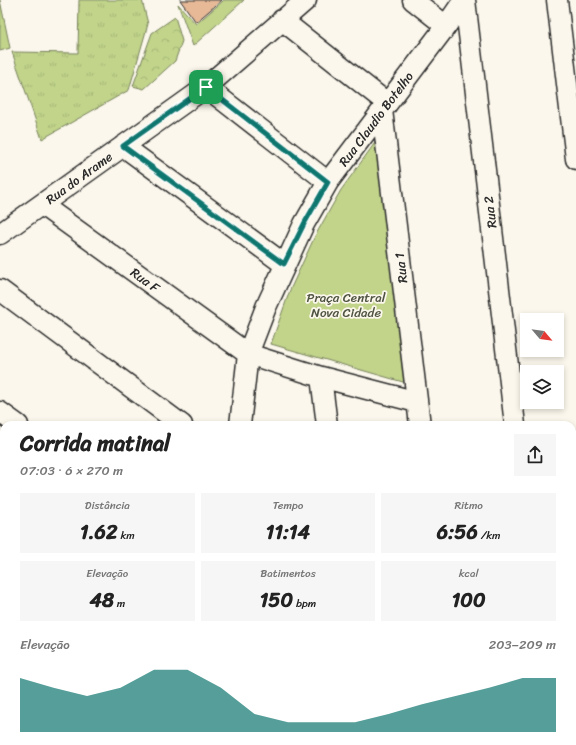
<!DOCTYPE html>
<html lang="pt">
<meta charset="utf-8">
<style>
:root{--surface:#fff;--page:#f6f6f6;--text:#222;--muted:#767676;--accent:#0f766e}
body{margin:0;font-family:Sriracha,sans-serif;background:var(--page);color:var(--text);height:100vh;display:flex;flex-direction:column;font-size:15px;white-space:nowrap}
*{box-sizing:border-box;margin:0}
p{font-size:13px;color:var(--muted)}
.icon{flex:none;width:22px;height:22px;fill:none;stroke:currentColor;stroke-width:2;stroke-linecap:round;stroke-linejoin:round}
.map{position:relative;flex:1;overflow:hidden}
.side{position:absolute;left:0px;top:421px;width:576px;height:324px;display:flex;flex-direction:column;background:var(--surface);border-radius:12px 12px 0 0;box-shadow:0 2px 6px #0003}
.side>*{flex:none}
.needle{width:26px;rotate:119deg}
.buttons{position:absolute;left:520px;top:313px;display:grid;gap:8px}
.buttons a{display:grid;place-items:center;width:44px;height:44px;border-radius:0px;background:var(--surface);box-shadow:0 2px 6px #0003;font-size:20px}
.pin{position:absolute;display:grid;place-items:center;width:34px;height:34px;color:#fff;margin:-17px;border-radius:8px;box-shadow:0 2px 6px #0006}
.round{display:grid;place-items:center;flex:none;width:42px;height:42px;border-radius:0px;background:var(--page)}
.overview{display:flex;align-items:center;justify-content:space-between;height:68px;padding:0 20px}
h1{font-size:22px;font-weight:700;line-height:30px}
.stats{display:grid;grid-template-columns:repeat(3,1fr);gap:6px;height:68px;padding:4px 20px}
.stats div{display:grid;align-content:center;border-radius:0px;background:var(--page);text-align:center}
.stats b{font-size:20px;font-weight:700}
.stats small{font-size:11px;font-weight:400}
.stats p{font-size:11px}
.chart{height:112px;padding:8px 20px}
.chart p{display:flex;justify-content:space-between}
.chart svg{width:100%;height:72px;margin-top:4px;fill:var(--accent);opacity:.7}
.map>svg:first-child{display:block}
.grass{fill:url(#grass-tufts);stroke:#76805a}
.forest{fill:url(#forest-crowns);stroke:#76805a}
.green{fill:#c1d48a;stroke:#76805a}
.building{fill:#e7b997;stroke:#2b2b2b}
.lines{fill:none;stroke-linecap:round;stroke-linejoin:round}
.minor-casing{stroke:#2b2b2b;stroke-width:23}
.minor{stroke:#fbf7ec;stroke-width:20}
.route-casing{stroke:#fff;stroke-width:8}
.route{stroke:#0f766e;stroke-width:5}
.labels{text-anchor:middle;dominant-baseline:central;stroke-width:3.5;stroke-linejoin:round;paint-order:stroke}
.street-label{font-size:13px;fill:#2b2b2b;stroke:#fbf7ec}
.park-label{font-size:13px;fill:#505543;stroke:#fbf7ec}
</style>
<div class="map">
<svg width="576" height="745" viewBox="0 0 576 745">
<defs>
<pattern id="grass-tufts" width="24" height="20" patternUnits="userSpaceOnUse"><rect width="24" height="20" fill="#c1d48a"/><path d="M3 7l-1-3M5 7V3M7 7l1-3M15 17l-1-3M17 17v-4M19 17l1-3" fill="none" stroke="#a6b677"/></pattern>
<pattern id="forest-crowns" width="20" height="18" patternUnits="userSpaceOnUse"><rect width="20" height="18" fill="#c1d48a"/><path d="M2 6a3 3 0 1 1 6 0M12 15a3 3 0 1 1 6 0" fill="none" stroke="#a6b677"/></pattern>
</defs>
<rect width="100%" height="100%" fill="#fbf7ec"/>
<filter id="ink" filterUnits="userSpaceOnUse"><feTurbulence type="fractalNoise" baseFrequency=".025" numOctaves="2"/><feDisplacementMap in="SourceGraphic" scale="8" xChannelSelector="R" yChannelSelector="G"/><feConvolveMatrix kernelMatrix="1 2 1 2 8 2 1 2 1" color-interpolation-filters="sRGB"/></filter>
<g filter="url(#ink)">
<path class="grass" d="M79,0H142L148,24L129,90L42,139L12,52L78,53Z"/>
<path class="forest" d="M175,17L182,41L175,61L144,89L133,86L152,33Z"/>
<path class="green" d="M0,0L10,48L0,51Z
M224,0H244L193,46L178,4L196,24Z
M382,133L410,384L271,344L290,290L315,236L341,190Z"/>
<path class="building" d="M180,0H222L196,22Z"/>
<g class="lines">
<defs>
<path id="minor" d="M413,0L446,26
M465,0L515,425
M557,0L576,159
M282,20L387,103
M206,87L328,182
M382,110L420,425
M123,146L284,264
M42,205L248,354L321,377L417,402
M0,234L206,87L306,0
M0,290L182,425
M321,377L327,425
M0,412L18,425
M240,425L248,354L266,307L304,224L328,182L446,26L464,0
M0,493L4,495
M572,612L576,610
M0,629L4,631
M572,726L576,728
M200,741V745
M4,745L7,741
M155,745L157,741
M175,745L176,741"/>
</defs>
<use href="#minor" class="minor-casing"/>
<use href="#minor" class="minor"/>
</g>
</g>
<g class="lines" filter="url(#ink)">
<defs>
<path id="route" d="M206,87L328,182L304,224L284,264L123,146Z"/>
</defs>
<use href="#route" class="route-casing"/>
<use href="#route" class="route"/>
</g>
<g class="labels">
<g class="street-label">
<text transform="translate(376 119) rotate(-53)">Rua Claudio Botelho</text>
<text transform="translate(79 178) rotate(-36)">Rua do Arame</text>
<text transform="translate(490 212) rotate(-97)">Rua 2</text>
<text transform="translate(401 268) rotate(-97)">Rua 1</text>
<text transform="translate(145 280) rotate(36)">Rua F</text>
</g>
<g class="park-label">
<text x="346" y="297">Praça Central<tspan x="346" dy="15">Nova Cidade</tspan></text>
</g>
</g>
</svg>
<div class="buttons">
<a><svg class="needle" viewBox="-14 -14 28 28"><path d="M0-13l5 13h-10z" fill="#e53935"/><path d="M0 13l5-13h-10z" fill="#767676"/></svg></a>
<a><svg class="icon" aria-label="layers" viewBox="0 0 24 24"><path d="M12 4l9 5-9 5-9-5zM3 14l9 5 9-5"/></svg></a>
</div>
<div class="pin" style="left:206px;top:87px;background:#1e9e55"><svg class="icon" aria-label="arrive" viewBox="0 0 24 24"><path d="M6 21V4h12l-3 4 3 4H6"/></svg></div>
<section class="side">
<div class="overview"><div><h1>Corrida matinal</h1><p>07:03 · 6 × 270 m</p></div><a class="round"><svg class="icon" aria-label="share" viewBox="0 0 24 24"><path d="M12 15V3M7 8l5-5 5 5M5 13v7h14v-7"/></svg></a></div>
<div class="stats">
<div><p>Distância</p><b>1.62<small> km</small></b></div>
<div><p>Tempo</p><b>11:14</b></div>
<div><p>Ritmo</p><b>6:56<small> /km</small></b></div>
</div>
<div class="stats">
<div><p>Elevação</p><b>48<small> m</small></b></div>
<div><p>Batimentos</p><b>150<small> bpm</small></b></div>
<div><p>kcal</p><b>100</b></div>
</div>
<div class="chart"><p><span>Elevação</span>203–209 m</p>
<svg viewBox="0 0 160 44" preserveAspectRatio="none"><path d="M0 44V11L10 17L20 22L30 17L40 6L50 6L60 17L70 33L80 38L90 38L100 38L110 33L120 27L130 22L140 17L150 11L160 11V44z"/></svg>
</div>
</section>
</div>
